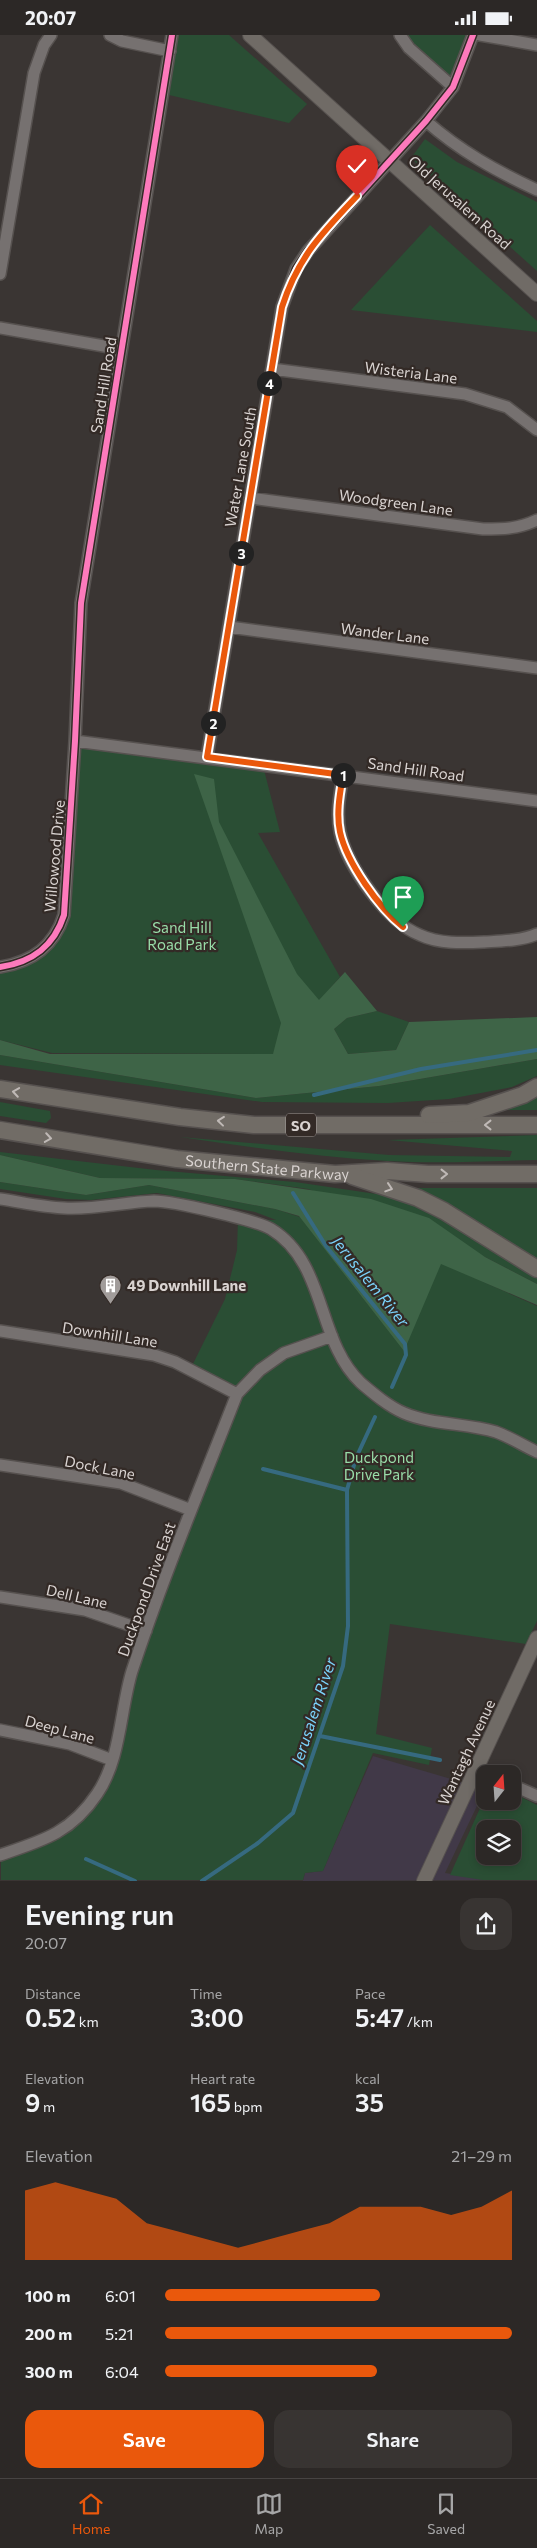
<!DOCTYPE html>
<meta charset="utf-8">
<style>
:root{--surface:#2c2826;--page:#383432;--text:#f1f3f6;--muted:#a6a6a7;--line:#484443;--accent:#ea580c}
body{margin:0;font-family:Commissioner,sans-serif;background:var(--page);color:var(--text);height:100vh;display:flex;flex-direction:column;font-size:19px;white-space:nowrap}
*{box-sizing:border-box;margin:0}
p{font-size:16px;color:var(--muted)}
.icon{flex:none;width:28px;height:28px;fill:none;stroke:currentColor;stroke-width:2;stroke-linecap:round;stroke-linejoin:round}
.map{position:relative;height:1846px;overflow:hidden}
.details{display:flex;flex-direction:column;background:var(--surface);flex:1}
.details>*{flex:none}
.needle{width:32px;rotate:17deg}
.buttons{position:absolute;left:476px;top:1730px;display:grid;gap:10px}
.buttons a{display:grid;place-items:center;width:45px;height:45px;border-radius:10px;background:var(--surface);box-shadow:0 2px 8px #0003,0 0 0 1px var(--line);font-size:25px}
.pin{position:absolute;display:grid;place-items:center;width:42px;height:42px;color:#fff;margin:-51px -21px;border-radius:50% 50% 50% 0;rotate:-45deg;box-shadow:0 0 5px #0007}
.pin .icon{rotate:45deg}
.km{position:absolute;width:25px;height:25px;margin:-12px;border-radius:50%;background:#222;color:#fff;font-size:14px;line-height:25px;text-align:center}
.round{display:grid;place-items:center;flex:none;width:52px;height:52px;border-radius:15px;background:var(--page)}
.head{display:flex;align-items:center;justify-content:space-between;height:85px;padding:0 25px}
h1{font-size:28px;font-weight:600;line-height:38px}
.metrics{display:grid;grid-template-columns:repeat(3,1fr);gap:8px;height:85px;padding:5px 25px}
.metrics div{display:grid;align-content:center}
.metrics b{font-size:25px;font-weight:600}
.metrics small{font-size:14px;font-weight:400}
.metrics p{font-size:14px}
.chart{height:140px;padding:10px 25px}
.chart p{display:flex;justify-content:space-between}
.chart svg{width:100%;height:90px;margin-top:5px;fill:var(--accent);opacity:.7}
.action{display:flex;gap:10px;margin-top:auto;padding:10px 25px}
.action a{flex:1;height:58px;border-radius:15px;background:var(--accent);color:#fff;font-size:20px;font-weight:600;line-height:58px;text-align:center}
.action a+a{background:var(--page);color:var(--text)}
ul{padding:0 25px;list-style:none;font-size:16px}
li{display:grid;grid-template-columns:80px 60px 1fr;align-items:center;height:38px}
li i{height:12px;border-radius:6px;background:var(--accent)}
.status{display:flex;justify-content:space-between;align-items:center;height:35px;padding:0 25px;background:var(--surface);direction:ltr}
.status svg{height:14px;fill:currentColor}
.menu{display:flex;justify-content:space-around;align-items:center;height:70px;border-top:1px solid var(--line);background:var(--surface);font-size:14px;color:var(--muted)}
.menu a{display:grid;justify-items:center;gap:2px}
.menu .active{color:var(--accent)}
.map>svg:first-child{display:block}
.commercial{fill:#413948}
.green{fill:#2a4e34;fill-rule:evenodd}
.forest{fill:#3e6447}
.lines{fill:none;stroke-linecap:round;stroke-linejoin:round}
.stream{stroke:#366a80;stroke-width:4}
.minor-casing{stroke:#56514f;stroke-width:14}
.major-casing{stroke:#56514f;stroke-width:16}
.highway-casing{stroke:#56514f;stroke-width:19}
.minor{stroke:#767170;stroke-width:11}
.major{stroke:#706b66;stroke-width:14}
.highway{stroke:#716c66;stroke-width:16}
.cycleway-casing{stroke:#332a26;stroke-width:9}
.cycleway{stroke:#fd7abc;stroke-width:6}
.oneway{stroke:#bfb9b6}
.route-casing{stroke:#fff;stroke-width:10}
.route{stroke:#ea580c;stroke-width:6}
.labels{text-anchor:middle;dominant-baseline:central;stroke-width:4.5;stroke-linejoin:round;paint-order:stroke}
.shield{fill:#332a26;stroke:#a7a09e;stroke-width:1}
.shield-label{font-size:14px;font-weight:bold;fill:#d9d3d1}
.street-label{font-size:15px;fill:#d9d3d1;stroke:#332a26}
.park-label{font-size:15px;fill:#98dda8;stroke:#332a26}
.poi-label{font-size:15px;font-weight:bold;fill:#d9d3d1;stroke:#332a26;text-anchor:start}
.water-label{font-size:16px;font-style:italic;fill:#7bd3fb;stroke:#332a26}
</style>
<div class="status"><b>20:07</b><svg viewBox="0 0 49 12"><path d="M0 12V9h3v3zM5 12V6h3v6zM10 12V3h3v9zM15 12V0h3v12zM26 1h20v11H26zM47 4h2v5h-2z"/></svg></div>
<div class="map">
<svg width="537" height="1846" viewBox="0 0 537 1846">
<rect width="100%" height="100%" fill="#3a3533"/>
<path class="commercial" d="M373,1721L485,1754L445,1838L491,1845L303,1846L305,1838L323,1836Z"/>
<path class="green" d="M178,0H229L307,69L289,88L169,60Z
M402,0H471L453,50Z
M425,104L457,127L537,167V236L411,123Z
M430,190L537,286V297L351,275Z
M77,707L263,731L280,797L258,798L340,942L273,1019L52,1018L0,1005V933L14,932L61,894Z
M377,976L409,987L396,1015L348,1019L334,994L347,983Z
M0,1020L256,1063L379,1051L537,1024V1041L512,1052L449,1064L388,1068L262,1067L0,1030Z
M537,1057V1075H506L507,1071Z
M0,1067L50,1076L51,1083L46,1088L0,1081Z
M537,1100V1125C488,1126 437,1129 388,1126C318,1122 249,1112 180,1102L389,1120L510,1122L512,1116L388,1105Z
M0,1117L156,1135L295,1147L390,1161L440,1180L537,1241V1249L485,1222L308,1154L235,1144L100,1143L0,1120Z
M0,1147L86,1160L149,1150L275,1174L435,1225L537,1271V1586L526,1609L390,1589L376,1699L432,1713L429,1730L373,1718L323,1836L305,1838L303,1845H1V1822L47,1807L101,1757L131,1647L236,1360L189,1337L225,1264L237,1215L238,1184L276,1185L255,1177L157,1158L91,1165L66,1164L0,1154Z
M413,1153H537V1224L476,1186Z
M513,1758L537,1770V1845H483L450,1840L485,1762V1766H512ZM485,1794H512V1821H485Z"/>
<path class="forest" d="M194,739L214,744L219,787L297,939L319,965L345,937L377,976L347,983L334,994L348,1019L396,1015L409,987L537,982V1024L379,1051L256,1063L0,1020V1005L50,1019H273L281,988Z
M0,1120L100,1143L235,1144L371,1164L429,1183L485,1222L537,1249V1270L441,1229L404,1316L299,1181L275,1174L149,1150L86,1160L0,1147Z"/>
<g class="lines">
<path class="stream" d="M314,1060L421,1034L537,1015
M293,1158L326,1211L405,1309L406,1320L392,1352
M263,1434L347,1455
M320,1701L440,1725
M86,1824L135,1846
M202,1846L258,1808L293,1778L343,1631L348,1591L347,1455L356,1423L375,1382"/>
<defs>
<path id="minor" d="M110,0L122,6L170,16
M400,0L409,13L453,52
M480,0L537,10
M426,86C460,116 496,136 537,155
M0,239L34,38L44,10L51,0
M0,293L121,314
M272,334L465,359L507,372L537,395
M250,463L483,494C503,494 518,494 537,485
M229,592L537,633
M75,706L537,766
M207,722L282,272L296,234L308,216L426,86L453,52L473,0
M343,740C340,758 336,778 340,797C347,831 387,887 420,900C439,909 463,908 484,907C501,906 521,906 537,899
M0,932C33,927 54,911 64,880L75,706L81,568L172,0
M0,1164C21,1167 42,1172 64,1173C94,1175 124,1167 154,1166C172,1166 256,1185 271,1194C327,1228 316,1306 361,1348C374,1359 388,1371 404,1378C432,1390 467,1388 496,1397C510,1402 524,1411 537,1417
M0,1296L154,1320L175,1327L237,1359
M0,1430L121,1448L191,1475
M0,1562L85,1575L146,1596
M0,1695L70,1709L112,1725
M476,1733L488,1739
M512,1750L537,1761
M0,1820C42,1806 71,1798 97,1759C121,1724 120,1675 132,1636C163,1542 201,1451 237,1359L260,1335L284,1318L332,1301"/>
<path id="major" d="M250,0L537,259
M424,1846L537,1603"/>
<g id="highway">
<path d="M0,1054L180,1082L254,1090H537"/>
<path d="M429,1080L469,1078L523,1060L537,1052"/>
<path id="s1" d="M0,1095L177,1124L335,1139L387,1136L428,1139H537"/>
<path d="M352,1141L418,1163L444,1176L537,1234"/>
</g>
</defs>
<use href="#minor" class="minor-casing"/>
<use href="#major" class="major-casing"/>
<use href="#highway" class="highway-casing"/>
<use href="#minor" class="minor"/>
<use href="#major" class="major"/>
<use href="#highway" class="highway"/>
<defs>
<path id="cycleway" d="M207,722L282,272L296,234L308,216L426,86L453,52L473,0
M0,932C33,927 54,911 64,880L75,706L81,568L172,0"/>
</defs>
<use href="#cycleway" class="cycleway-casing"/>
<use href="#cycleway" class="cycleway"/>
</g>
<defs><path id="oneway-chevron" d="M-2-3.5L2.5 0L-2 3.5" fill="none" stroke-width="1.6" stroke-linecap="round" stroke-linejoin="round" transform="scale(1.25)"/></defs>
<g class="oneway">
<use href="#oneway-chevron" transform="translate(16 1057) rotate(-171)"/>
<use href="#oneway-chevron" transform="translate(221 1086) rotate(-174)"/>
<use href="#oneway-chevron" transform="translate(488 1090) rotate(-180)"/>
<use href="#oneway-chevron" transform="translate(48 1103) rotate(9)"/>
<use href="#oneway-chevron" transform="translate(444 1139)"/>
<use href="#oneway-chevron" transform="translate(389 1153) rotate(18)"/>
</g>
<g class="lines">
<defs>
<path id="route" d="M357,161C322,198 298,222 282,272L207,722L343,740C340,758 336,778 340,797C347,828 379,873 403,892"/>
</defs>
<use href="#route" class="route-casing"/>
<use href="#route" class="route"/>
</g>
<defs>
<symbol id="building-pin" viewBox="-11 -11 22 30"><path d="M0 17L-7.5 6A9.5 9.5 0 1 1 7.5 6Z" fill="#a19c9a" stroke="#332a26"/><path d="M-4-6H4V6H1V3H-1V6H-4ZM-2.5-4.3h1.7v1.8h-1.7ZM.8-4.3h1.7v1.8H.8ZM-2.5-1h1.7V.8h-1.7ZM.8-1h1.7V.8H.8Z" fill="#fff"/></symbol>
</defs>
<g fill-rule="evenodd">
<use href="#building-pin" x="98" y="1238" width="25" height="34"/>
</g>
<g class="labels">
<rect class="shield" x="286" y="1078.5" width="30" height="23" rx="4"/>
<g class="shield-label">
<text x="301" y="1090">SO</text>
</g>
<g class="street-label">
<text transform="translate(460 167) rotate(42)">Old Jerusalem Road</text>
<text transform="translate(411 337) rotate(7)">Wisteria Lane</text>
<text transform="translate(103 350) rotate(-81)">Sand Hill Road</text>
<text transform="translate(240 432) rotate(-80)">Water Lane South</text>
<text transform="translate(396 467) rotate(8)">Woodgreen Lane</text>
<text transform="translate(385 598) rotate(7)">Wander Lane</text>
<text transform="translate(416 734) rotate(8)">Sand Hill Road</text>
<text transform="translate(54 821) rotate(-85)">Willowood Drive</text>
<text stroke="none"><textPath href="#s1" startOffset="270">Southern State Parkway</textPath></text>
<text transform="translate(110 1299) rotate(9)">Downhill Lane</text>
<text transform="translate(100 1432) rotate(11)">Dock Lane</text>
<text transform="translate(146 1554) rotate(-70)">Duckpond Drive East</text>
<text transform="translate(77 1561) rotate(13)">Dell Lane</text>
<text transform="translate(60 1694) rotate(15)">Deep Lane</text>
<text transform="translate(466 1717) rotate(-65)">Wantagh Avenue</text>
</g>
<g class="park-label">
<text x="182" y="892">Sand Hill<tspan x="182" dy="17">Road Park</tspan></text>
<text x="379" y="1422">Duckpond<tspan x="379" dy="17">Drive Park</tspan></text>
</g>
<g class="poi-label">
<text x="127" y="1250">49 Downhill Lane</text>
</g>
<g class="water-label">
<text transform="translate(371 1246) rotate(51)">Jerusalem River</text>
<text transform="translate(313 1676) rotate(-72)">Jerusalem River</text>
</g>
</g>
</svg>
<div class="buttons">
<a><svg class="needle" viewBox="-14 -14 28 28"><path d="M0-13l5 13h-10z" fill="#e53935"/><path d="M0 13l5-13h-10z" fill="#a6a6a7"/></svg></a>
<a><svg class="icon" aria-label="layers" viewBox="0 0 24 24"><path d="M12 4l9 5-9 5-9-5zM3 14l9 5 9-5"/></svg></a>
</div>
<div class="pin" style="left:403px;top:892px;background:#1e9e55"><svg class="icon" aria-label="arrive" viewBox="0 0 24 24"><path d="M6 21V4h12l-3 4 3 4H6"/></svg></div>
<div class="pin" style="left:357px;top:161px;background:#d93025"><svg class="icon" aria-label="check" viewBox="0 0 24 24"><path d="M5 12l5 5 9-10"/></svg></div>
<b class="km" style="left:343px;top:740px">1</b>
<b class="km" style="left:213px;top:688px">2</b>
<b class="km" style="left:241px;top:518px">3</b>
<b class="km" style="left:269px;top:348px">4</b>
</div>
<section class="details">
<div class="head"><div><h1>Evening run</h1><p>20:07</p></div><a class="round"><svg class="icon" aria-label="share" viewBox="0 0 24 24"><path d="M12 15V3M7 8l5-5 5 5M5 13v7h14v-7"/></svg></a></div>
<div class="metrics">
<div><p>Distance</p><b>0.52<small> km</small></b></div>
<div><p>Time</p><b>3:00</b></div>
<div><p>Pace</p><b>5:47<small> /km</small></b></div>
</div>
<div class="metrics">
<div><p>Elevation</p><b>9<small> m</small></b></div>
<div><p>Heart rate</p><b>165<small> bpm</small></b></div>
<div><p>kcal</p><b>35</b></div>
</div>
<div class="chart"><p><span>Elevation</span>21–29 m</p>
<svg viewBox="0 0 160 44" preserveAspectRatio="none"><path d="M0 44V10L10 6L20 10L30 14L40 26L50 30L60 34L70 38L80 34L90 30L100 26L110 18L120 18L130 18L140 22L150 18L160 10V44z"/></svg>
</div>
<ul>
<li><b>100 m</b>6:01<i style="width:62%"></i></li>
<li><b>200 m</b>5:21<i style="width:100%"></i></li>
<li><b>300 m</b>6:04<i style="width:61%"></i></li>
</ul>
<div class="action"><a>Save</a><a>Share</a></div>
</section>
<nav class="menu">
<a class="active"><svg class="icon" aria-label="home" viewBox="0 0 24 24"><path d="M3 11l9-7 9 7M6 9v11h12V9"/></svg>Home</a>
<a><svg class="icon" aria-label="map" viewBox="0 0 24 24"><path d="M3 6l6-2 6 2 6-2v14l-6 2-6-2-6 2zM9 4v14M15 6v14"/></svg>Map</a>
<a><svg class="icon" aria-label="saved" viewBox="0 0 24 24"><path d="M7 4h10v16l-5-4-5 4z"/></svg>Saved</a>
</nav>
